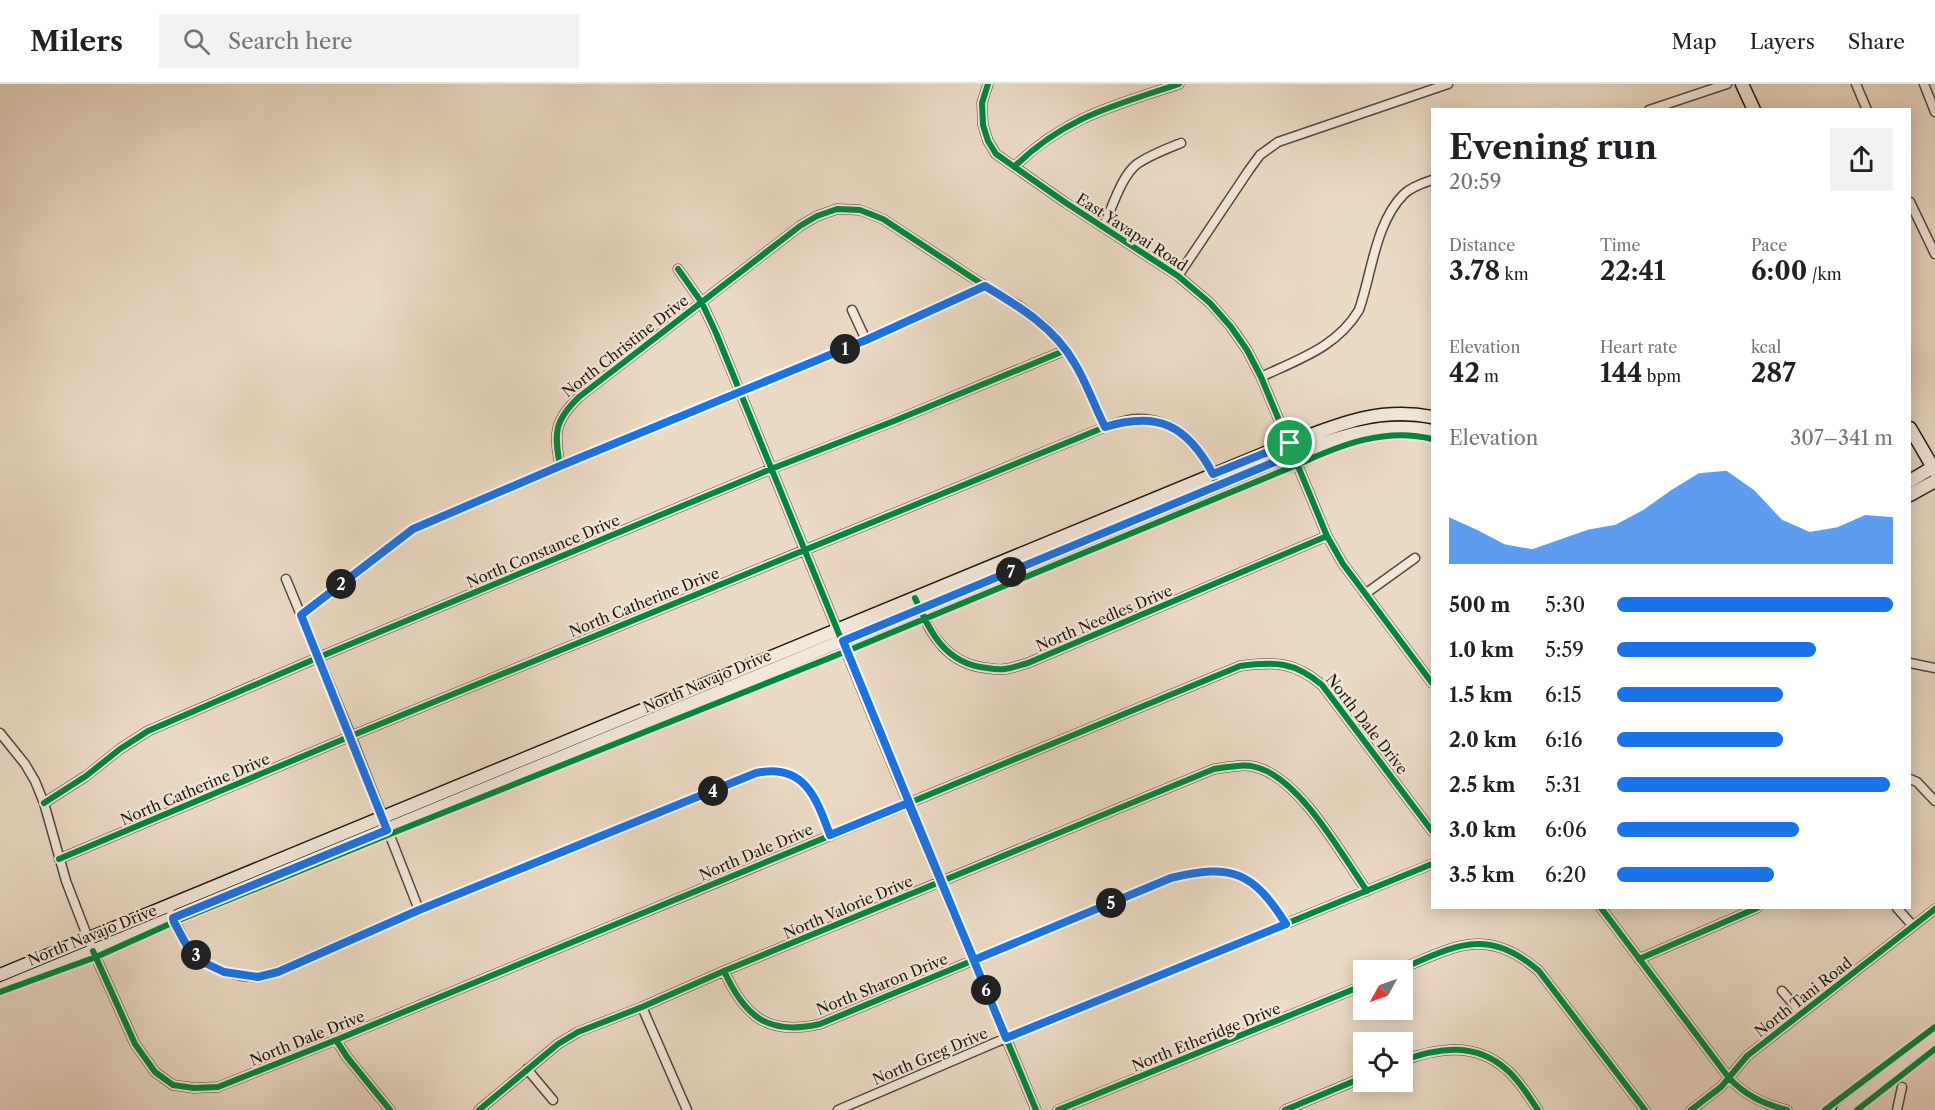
<!DOCTYPE html>
<meta charset="utf-8">
<style>
:root{--surface:#fff;--page:#f2f2f2;--text:#202124;--muted:#757577;--line:#e0e0e0;--accent:#1a73e8}
body{margin:0;font-family:"Libre Caslon Text",serif;background:var(--page);color:var(--text);height:100vh;display:flex;flex-direction:column;font-size:22px;white-space:nowrap}
*{box-sizing:border-box;margin:0}
p{font-size:20px;color:var(--muted)}
.icon{flex:none;width:33px;height:33px;fill:none;stroke:currentColor;stroke-width:2;stroke-linecap:round;stroke-linejoin:round}
.map{position:relative;flex:1;overflow:hidden}
.details{position:absolute;left:1431px;top:24px;width:480px;height:801px;display:flex;flex-direction:column;background:var(--surface);border-radius:0px;box-shadow:0 3px 15px #0003}
.details>*{flex:none}
.needle{width:39px;rotate:230deg}
.tools{position:absolute;left:1353px;top:876px;display:grid;gap:12px}
.tools a{display:grid;place-items:center;width:60px;height:60px;border-radius:0px;background:var(--surface);box-shadow:0 3px 15px #0003;font-size:30px}
.pin{position:absolute;display:grid;place-items:center;width:51px;height:51px;color:#fff;margin:-26px;border:3px solid #fff;border-radius:50%;box-shadow:0 2px 6px #0007}
.km{position:absolute;width:30px;height:30px;margin:-15px;border-radius:50%;background:#222;color:#fff;font-size:16px;line-height:30px;text-align:center}
.round{display:grid;place-items:center;flex:none;width:63px;height:63px;border-radius:0px;background:var(--page)}
.summary{display:flex;align-items:center;justify-content:space-between;height:102px;padding:0 18px}
h1{font-size:33px;font-weight:700;line-height:45px}
.figures{display:grid;grid-template-columns:repeat(3,1fr);gap:9px;height:102px;padding:6px 18px}
.figures div{display:grid;align-content:center}
.figures b{font-size:26px;font-weight:700}
.figures small{font-size:16px;font-weight:400}
.figures p{font-size:16px}
.chart{height:168px;padding:12px 18px}
.chart p{display:flex;justify-content:space-between}
.chart svg{width:100%;height:108px;margin-top:6px;fill:var(--accent);opacity:.7}
ul{padding:0 18px;list-style:none;font-size:20px}
li{display:grid;grid-template-columns:96px 72px 1fr;align-items:center;height:45px}
li i{height:15px;border-radius:8px;background:var(--accent)}
header{display:flex;align-items:center;gap:36px;box-sizing:border-box;height:84px;padding:0 30px;background:var(--surface);border-bottom:2px solid var(--line)}
header strong{font-size:28px}
nav{display:flex;gap:33px;margin-inline-start:auto;font-size:21px}
.search{width:420px;height:54px;background:var(--page);display:flex;align-items:center;gap:15px;box-sizing:border-box;padding:0 21px;border-radius:0px;color:var(--muted);font-size:22px}
.map>svg:first-child{display:block}
.lines{fill:none;stroke-linecap:round;stroke-linejoin:round}
.street-casing{stroke:#55493e;stroke-width:11}
.secondary-casing{stroke:#231911;stroke-width:15}
.street{stroke:#f2e7d9;stroke-width:8}
.secondary{stroke:#f2e7d9;stroke-width:12}
.cycleway-casing{stroke:#f2e7d9;stroke-width:10}
.cycleway{stroke:#00873e;stroke-width:6}
.route-casing{stroke:#fff;stroke-width:12}
.route{stroke:#1a73e8;stroke-width:8}
.labels{text-anchor:middle;dominant-baseline:central;stroke-width:4.5;stroke-linejoin:round;paint-order:stroke}
.street-label{font-size:15px;fill:#231911;stroke:#f2e7d9}
</style>
<header>
<strong>Milers</strong>
<div class="search"><svg class="icon" aria-label="search" viewBox="0 0 24 24"><circle cx="10" cy="10" r="6"/><path d="M15 15l6 6"/></svg>Search here</div>
<nav><a>Map</a><a>Layers</a><a>Share</a></nav>
</header>
<div class="map">
<svg width="1935" height="1026" viewBox="0 0 1935 1026">
<rect width="100%" height="100%" fill="#ebdac4"/>
<filter id="stains"><feTurbulence type="fractalNoise" baseFrequency=".00333" numOctaves="4"/><feColorMatrix values="0 0 0 0 .2 0 0 0 0 .09 0 0 0 0 .02 0 0 0 .5 -.17"/></filter>
<radialGradient id="worn" r=".72"><stop offset=".6" stop-color="#630" stop-opacity="0"/><stop offset="1" stop-color="#630" stop-opacity=".3"/></radialGradient>
<g class="lines">
<defs>
<path id="street" d="M988,0L982,19L983,41L988,57L996,70L1066,119L1178,192L1210,219L1231,243L1247,266L1261,293L1327,452L1343,480L1432,599
M1856,0L1867,26
M1924,0L1935,28
M1649,26L1727,0
M1014,83C1065,33 1113,22 1179,0
M1910,118L1935,170
M1103,143C1112,125 1121,92 1137,80C1150,71 1166,65 1181,59
M678,185L702,219L716,249L908,719L1036,1026
M1178,192L1249,86L1260,71L1278,58L1448,0
M852,226L866,256
M1261,293C1299,275 1337,263 1359,226C1372,189 1375,139 1404,110C1411,103 1423,99 1432,96
M560,382C554,349 554,337 579,313L800,142L817,132L837,125L860,126L883,135L985,202L1019,222L1047,244L1066,266L1076,281L1105,343
M286,495L351,652L419,826
M1365,510L1415,474
M918,520C931,553 949,580 986,584C992,585 999,586 1005,585C1013,584 1020,581 1028,579L1327,452
M301,531L413,445L560,382L866,256L985,202
M1910,579L1935,584
M0,649L25,680L35,697L44,719L66,797L93,867L135,960L155,988L173,1001L194,1004L218,1003L336,956L1240,582C1275,577 1295,578 1322,601L1432,747
M1910,695L1917,698L1935,717
M44,719L86,692L120,665L148,647L317,574L771,385L894,337L1066,266
M59,775L351,652L1105,343C1115,340 1126,335 1137,335C1176,334 1201,363 1215,396
M1601,824L1729,994C1746,1012 1764,1020 1787,1026
M1897,824L1913,842
M171,830L188,864L205,879L224,888L242,892L258,893L277,888L419,826L756,689C804,679 816,713 830,751
M1639,875L1757,824
M1398,886C1454,863 1486,841 1539,887L1645,1026
M724,887C745,933 768,952 820,940L1171,794C1232,779 1252,788 1286,840
M1782,907L1801,929
M642,923L687,1026
M336,956L347,973L390,1026
M1402,977C1439,963 1476,958 1507,986C1519,996 1529,1013 1538,1026
M527,985L553,1016
M479,1026L558,960L578,948L642,923L724,887L1214,685C1229,683 1245,679 1259,684C1302,698 1341,770 1367,807
M838,1026L1006,954L1432,780
M1058,1026L1364,901
M1285,1026L1364,993
M1691,1026L1721,1003L1747,972L1935,825
M1897,1026L1902,1003"/>
<path id="secondary" d="M1742,0L1754,26
M1910,344L1935,387
M1910,397L1935,382
M1910,411L1935,397
M0,891L1290,359C1339,340 1379,323 1432,333
M0,905L1294,370C1339,352 1384,337 1432,347
M1843,1026L1935,955"/>
</defs>
<use href="#street" class="street-casing"/>
<use href="#secondary" class="secondary-casing"/>
<use href="#street" class="street"/>
<use href="#secondary" class="secondary"/>
<defs>
<path id="cycleway" d="M988,0L982,19L983,41L988,57L996,70L1066,119L1178,192L1210,219L1231,243L1247,266L1261,293L1327,452L1343,480L1432,599
M1014,83C1065,33 1113,22 1179,0
M678,185L702,219L716,249L908,719L1036,1026
M560,382C554,349 554,337 579,313L800,142L817,132L837,125L860,126L883,135L985,202L1019,222L1047,244L1066,266L1076,281L1105,343
M915,514C930,548 945,580 987,584C993,585 999,586 1005,585C1013,584 1020,581 1028,579L1327,452
M301,531L413,445L560,382L866,256L985,202
M44,719L86,692L120,665L148,647L317,574L771,385L894,337L1066,266
M59,775L351,652L1105,343C1165,325 1194,347 1218,402
M1601,824L1729,994C1746,1012 1764,1020 1787,1026
M93,867L135,960L155,988L173,1001L194,1004L218,1003L336,956L1240,582C1275,577 1295,578 1322,601L1432,747
M1639,875L1757,824
M1398,886C1454,863 1486,841 1539,887L1645,1026
M724,887C745,933 768,952 820,940L1171,794C1232,779 1252,788 1286,840
M0,908L96,873L174,838L390,750L847,567L1299,380C1340,361 1386,343 1432,355
M1006,954L1432,780
M336,956L347,973L390,1026
M1402,977C1439,963 1476,958 1507,986C1519,996 1529,1013 1538,1026
M479,1026L558,960L578,948L642,923L724,887L1214,685C1229,683 1245,679 1259,684C1302,698 1341,770 1367,807
M1058,1026L1364,901
M1285,1026L1364,993
M1691,1026L1721,1003L1747,972L1935,825
M1825,1026L1935,943
M1857,1026L1935,965"/>
</defs>
<use href="#cycleway" class="cycleway-casing"/>
<use href="#cycleway" class="cycleway"/>
</g>
<g class="lines">
<defs>
<path id="route" d="M1290,359L1213,390C1187,341 1158,327 1105,343C1095,323 1086,298 1075,280C1055,244 1020,223 985,202L866,256L560,382L413,445L301,531L387,746L173,834L174,838L188,864L205,879L224,888L258,893L278,888L419,826L756,689C804,679 816,713 830,751L908,719L974,876L1171,794C1232,779 1253,788 1286,840L1006,954C951,822 897,690 843,557L1294,370L1290,359"/>
</defs>
<use href="#route" class="route-casing"/>
<use href="#route" class="route"/>
</g>
<g class="labels">
<g class="street-label">
<text transform="translate(1132 148) rotate(33)">East Yavapai Road</text>
<text transform="translate(625 262) rotate(-38)">North Christine Drive</text>
<text transform="translate(543 467) rotate(-23)">North Constance Drive</text>
<text transform="translate(644 518) rotate(-22)">North Catherine Drive</text>
<text transform="translate(1104 534) rotate(-23)">North Needles Drive</text>
<text transform="translate(707 597) rotate(-23)">North Navajo Drive</text>
<text transform="translate(1367 640) rotate(52)">North Dale Drive</text>
<text transform="translate(195 705) rotate(-23)">North Catherine Drive</text>
<text transform="translate(756 768) rotate(-23)">North Dale Drive</text>
<text transform="translate(848 823) rotate(-23)">North Valorie Drive</text>
<text transform="translate(92 851) rotate(-22)">North Navajo Drive</text>
<text transform="translate(882 900) rotate(-22)">North Sharon Drive</text>
<text transform="translate(1803 913) rotate(-38)">North Tani Road</text>
<text transform="translate(1206 953) rotate(-22)">North Etheridge Drive</text>
<text transform="translate(307 954) rotate(-22)">North Dale Drive</text>
<text transform="translate(930 972) rotate(-23)">North Greg Drive</text>
</g>
</g>
<rect width="100%" height="100%" filter="url(#stains)"/>
<rect width="100%" height="100%" fill="url(#worn)"/>
</svg>
<div class="tools">
<a><svg class="needle" viewBox="-14 -14 28 28"><path d="M0-13l5 13h-10z" fill="#e53935"/><path d="M0 13l5-13h-10z" fill="#757577"/></svg></a>
<a><svg class="icon" aria-label="locate" viewBox="0 0 24 24"><circle cx="12" cy="12" r="6"/><path d="M12 2v4M12 18v4M2 12h4M18 12h4"/></svg></a>
</div>
<div class="pin" style="left:1290px;top:359px;background:#1e9e55"><svg class="icon" aria-label="arrive" viewBox="0 0 24 24"><path d="M6 21V4h12l-3 4 3 4H6"/></svg></div>
<b class="km" style="left:845px;top:265px">1</b>
<b class="km" style="left:341px;top:500px">2</b>
<b class="km" style="left:196px;top:871px">3</b>
<b class="km" style="left:713px;top:707px">4</b>
<b class="km" style="left:1111px;top:819px">5</b>
<b class="km" style="left:986px;top:906px">6</b>
<b class="km" style="left:1011px;top:488px">7</b>
<section class="details">
<div class="summary"><div><h1>Evening run</h1><p>20:59</p></div><a class="round"><svg class="icon" aria-label="share" viewBox="0 0 24 24"><path d="M12 15V3M7 8l5-5 5 5M5 13v7h14v-7"/></svg></a></div>
<div class="figures">
<div><p>Distance</p><b>3.78<small> km</small></b></div>
<div><p>Time</p><b>22:41</b></div>
<div><p>Pace</p><b>6:00<small> /km</small></b></div>
</div>
<div class="figures">
<div><p>Elevation</p><b>42<small> m</small></b></div>
<div><p>Heart rate</p><b>144<small> bpm</small></b></div>
<div><p>kcal</p><b>287</b></div>
</div>
<div class="chart"><p><span>Elevation</span>307–341 m</p>
<svg viewBox="0 0 160 44" preserveAspectRatio="none"><path d="M0 44V25L10 30L20 36L30 38L40 34L50 30L60 28L70 22L80 14L90 7L100 6L110 14L120 26L130 31L140 29L150 24L160 25V44z"/></svg>
</div>
<ul>
<li><b>500 m</b>5:30<i style="width:100%"></i></li>
<li><b>1.0 km</b>5:59<i style="width:72%"></i></li>
<li><b>1.5 km</b>6:15<i style="width:60%"></i></li>
<li><b>2.0 km</b>6:16<i style="width:60%"></i></li>
<li><b>2.5 km</b>5:31<i style="width:99%"></i></li>
<li><b>3.0 km</b>6:06<i style="width:66%"></i></li>
<li><b>3.5 km</b>6:20<i style="width:57%"></i></li>
</ul>
</section>
</div>
